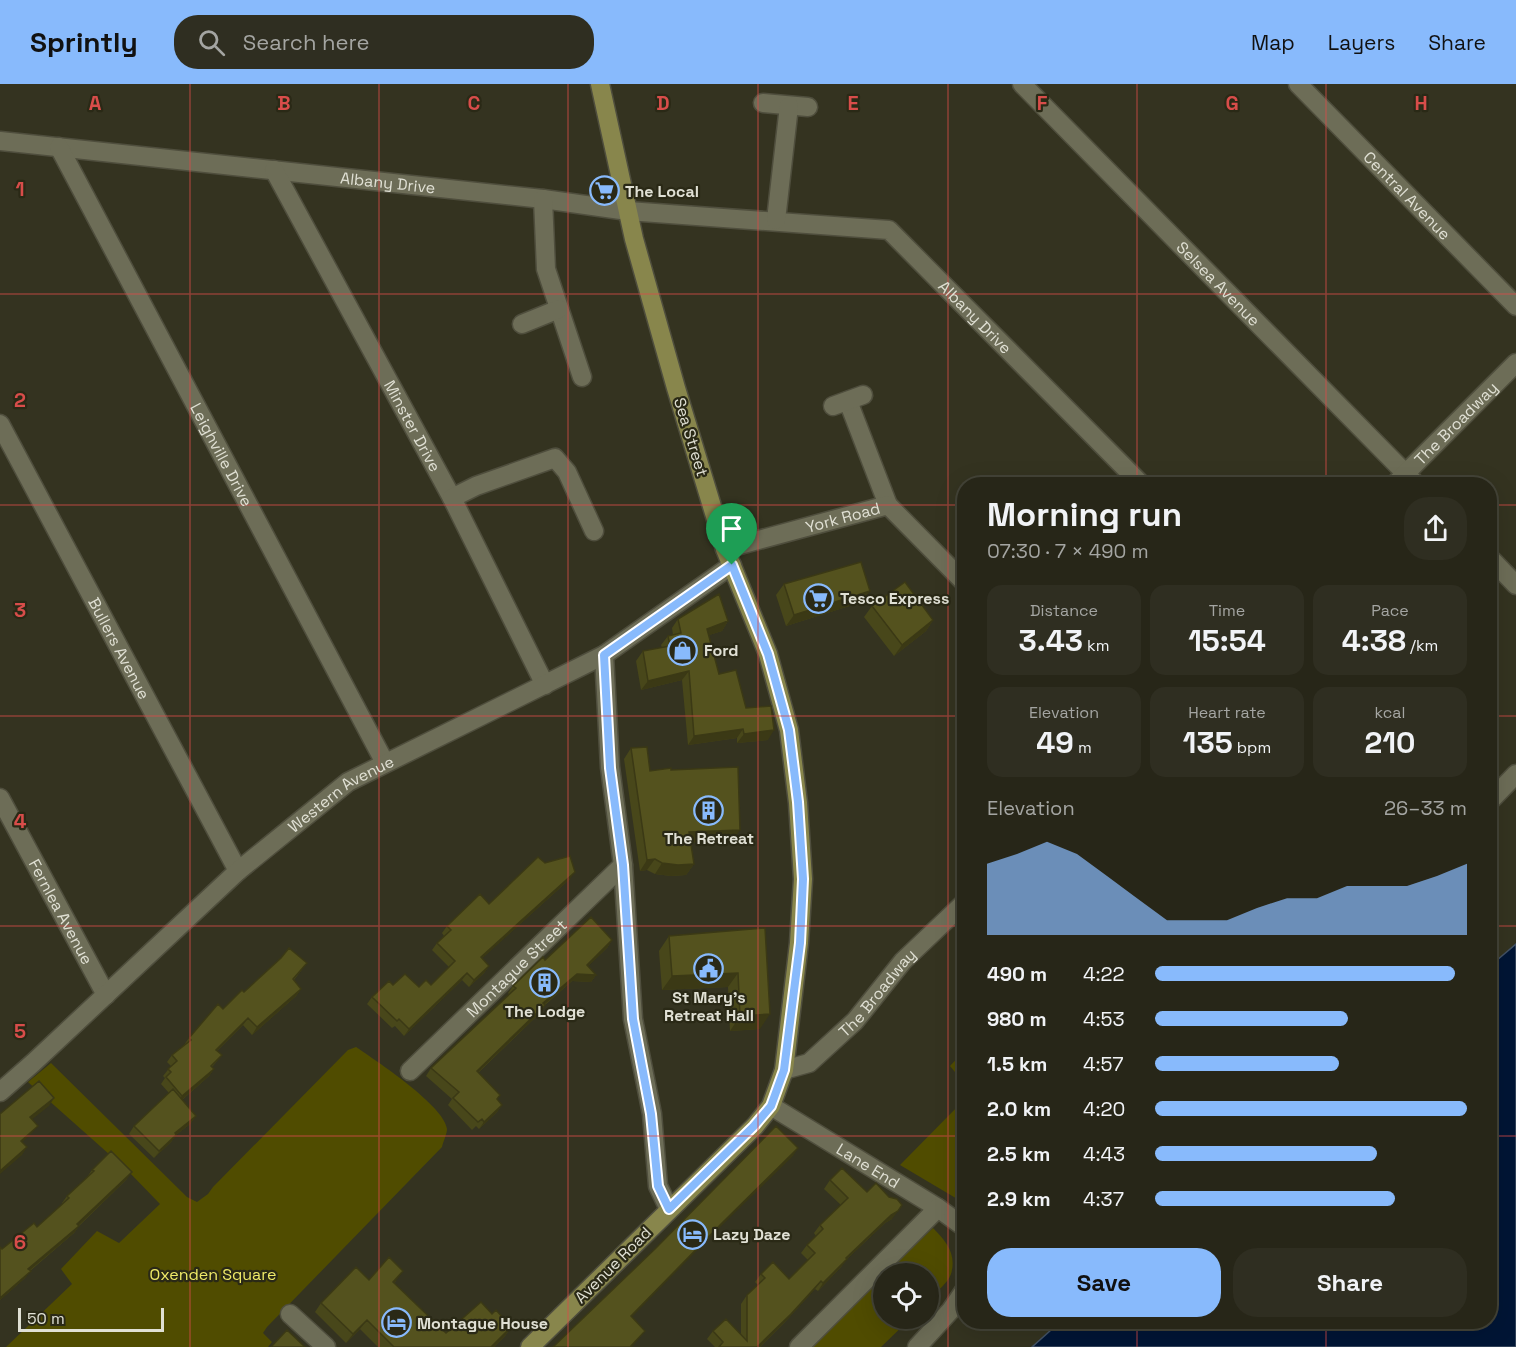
<!DOCTYPE html>
<meta charset="utf-8">
<style>
:root{--surface:#272618;--page:#2f2e21;--text:#f1f3f6;--muted:#a4a5a2;--line:#434337;--accent:#88bafc}
body{margin:0;font-family:"Space Grotesk",sans-serif;background:var(--page);color:var(--text);height:100vh;display:flex;flex-direction:column;font-size:22px;white-space:nowrap}
*{box-sizing:border-box;margin:0}
p{font-size:20px;color:var(--muted)}
.icon{flex:none;width:33px;height:33px;fill:none;stroke:currentColor;stroke-width:2;stroke-linecap:round;stroke-linejoin:round}
.map{position:relative;flex:1;overflow:hidden}
.drawer{position:absolute;left:957px;top:393px;width:540px;height:852px;display:flex;flex-direction:column;background:var(--surface);border-radius:24px;box-shadow:0 6px 24px #0002,0 0 0 2px var(--line)}
.drawer>*{flex:none}
.buttons{position:absolute;left:873px;top:1179px;display:grid;gap:12px}
.buttons a{display:grid;place-items:center;width:66px;height:66px;border-radius:50%;background:var(--surface);box-shadow:0 6px 24px #0002,0 0 0 2px var(--line);font-size:30px}
.scale{position:absolute;left:18px;bottom:15px;width:146px;box-sizing:border-box;padding-left:6px;border:3px solid #e0e0d4;border-top:0;font-size:16px;line-height:21px;white-space:nowrap;color:#e0e0d4;-webkit-text-stroke:4px #2a2916;paint-order:stroke}
.pin{position:absolute;display:grid;place-items:center;width:51px;height:51px;color:#fff;margin:-62px -26px;border-radius:50% 50% 50% 0;rotate:-45deg;box-shadow:0 0 6px #0007}
.pin .icon{rotate:45deg}
.round{display:grid;place-items:center;flex:none;width:63px;height:63px;border-radius:24px;background:var(--page)}
.summary{display:flex;align-items:center;justify-content:space-between;height:102px;padding:0 30px}
h1{font-size:33px;font-weight:700;line-height:45px}
.figures{display:grid;grid-template-columns:repeat(3,1fr);gap:9px;height:102px;padding:6px 30px}
.figures div{display:grid;align-content:center;border-radius:15px;background:var(--page);text-align:center}
.figures b{font-size:30px;font-weight:700}
.figures small{font-size:16px;font-weight:400}
.figures p{font-size:16px}
.chart{height:168px;padding:12px 30px}
.chart p{display:flex;justify-content:space-between}
.chart svg{width:100%;height:108px;margin-top:6px;fill:var(--accent);opacity:.7}
.button{display:flex;gap:12px;margin-top:auto;padding:12px 30px}
.button a{flex:1;height:69px;border-radius:24px;background:var(--accent);color:#111;font-size:24px;font-weight:700;line-height:69px;text-align:center}
.button a+a{background:var(--page);color:var(--text)}
ul{padding:0 30px;list-style:none;font-size:20px}
li{display:grid;grid-template-columns:96px 72px 1fr;align-items:center;height:45px}
li i{height:15px;border-radius:8px;background:var(--accent)}
header{display:flex;align-items:center;gap:36px;box-sizing:border-box;height:84px;padding:0 30px;background:var(--accent);color:#111}
header strong{font-size:28px}
nav{display:flex;gap:33px;margin-inline-start:auto;font-size:21px}
.search{width:420px;height:54px;background:var(--page);display:flex;align-items:center;gap:15px;box-sizing:border-box;padding:0 21px;border-radius:24px;color:var(--muted);font-size:22px}
.map>svg:first-child{display:block}
.green{fill:#504c00}
.water{fill:#001535;stroke:#435265;stroke-width:1.5}
.lines{fill:none;stroke-linecap:round;stroke-linejoin:round}
.minor-casing{stroke:#4f4e3d;stroke-width:21}
.major-casing{stroke:#4f4e3d;stroke-width:21}
.minor{stroke:#6d6d57;stroke-width:18}
.major{stroke:#88864c;stroke-width:18}
.wall{fill:#48471a}
.shaded-wall{fill:#3b3915}
.building{fill:#54521e;stroke:#3b3915;stroke-width:1.5}
.route-casing{stroke:#fff;stroke-width:12}
.route{stroke:#88bafc;stroke-width:8}
.grid{fill:none;stroke:#d84d4a;stroke-width:1.5;stroke-opacity:0.55}
.labels{text-anchor:middle;dominant-baseline:central;stroke-width:4.5;stroke-linejoin:round;paint-order:stroke}
.street-label{font-size:16px;fill:#e0e0d4;stroke:#2a2916}
.poi-label{font-size:16px;font-weight:bold;fill:#e0e0d4;stroke:#2a2916;text-anchor:start}
.park-label{font-size:16px;fill:#efea68;stroke:#2a2916}
.grid-label{font-size:20px;text-anchor:middle;font-weight:bold;fill:#d84d4a;stroke:#2a2916;stroke-width:4.5;stroke-linejoin:round;paint-order:stroke}
</style>
<header>
<strong>Sprintly</strong>
<div class="search"><svg class="icon" aria-label="search" viewBox="0 0 24 24"><circle cx="10" cy="10" r="6"/><path d="M15 15l6 6"/></svg>Search here</div>
<nav><a>Map</a><a>Layers</a><a>Share</a></nav>
</header>
<div class="map">
<svg width="1516" height="1263" viewBox="0 0 1516 1263">
<rect width="100%" height="100%" fill="#343320"/>
<path class="green" d="M356,963C375,976 445,1022 447,1045C447,1050 443,1058 442,1063L267,1243L263,1249L272,1258L268,1263H6L72,1200L61,1185L97,1147L119,1159L160,1120L128,1087L28,998L51,979L187,1113L197,1118L208,1110L213,1103L348,966Z
M964,967V999L950,982Z
M964,1016V1119L900,1081Z
M933,1144C946,1157 957,1170 951,1190C948,1199 935,1209 929,1216L928,1190L886,1189Z
M883,1192L884,1234L910,1235L881,1263H812Z"/>
<path class="water" d="M1516,860V1263H1032L1060,1238H1490V882Z"/>
<g class="lines">
<defs>
<g id="minor">
<path id="s1" d="M1022,0L1416,400"/>
<path id="s2" d="M1298,0L1516,222"/>
<path d="M763,19L808,23"/>
<path id="s3" d="M0,57L543,115L628,127L889,146L1141,400"/>
<path id="s4" d="M59,63L385,679"/>
<path id="s5" d="M274,86L452,414L545,601"/>
<path d="M543,115L546,185L582,293"/>
<path d="M776,136L789,22"/>
<path d="M522,240L559,225"/>
<path d="M848,317L888,421"/>
<path d="M833,322L863,311"/>
<path id="s6" d="M0,340L238,787"/>
<path id="s7" d="M1395,400L1516,279"/>
<path d="M452,414L476,402L555,374L567,388L594,447"/>
<path id="s8" d="M725,465L888,421L964,498"/>
<path d="M1490,474L1516,501"/>
<path d="M604,571L610,683L623,781L633,935L652,1030L658,1102L669,1125"/>
<path id="s9" d="M0,714L106,911"/>
<path d="M1490,717L1516,690"/>
<path id="s10" d="M784,986L809,979L855,937L903,877L964,819"/>
<path id="s11" d="M410,987L623,781"/>
<path id="s12" d="M0,1008L33,979L238,787L348,698L604,571L732,481"/>
<path id="s13" d="M771,1022L938,1124L964,1143"/>
<path d="M290,1230L326,1263"/>
<path d="M799,1263L938,1124"/>
<path d="M917,1263L951,1226L964,1207"/>
</g>
<path id="major" d="M530,1263L755,1042L771,1022L784,986L799,859L803,795L798,719L789,646L768,570L725,465L676,304L634,155L600,0"/>
</defs>
<use href="#minor" class="minor-casing"/>
<use href="#major" class="major-casing"/>
<use href="#minor" class="minor"/>
<use href="#major" class="major"/>
</g>
<path class="wall" d="M784,500L862,518L786,542L776,511Z
M872,522L933,536L926,547L894,572L864,533Z
M678,535L728,537L722,547L709,551L719,590L746,624L768,656L737,659V654L688,661L682,596L641,606L636,577L643,567L662,564L661,561L668,552L673,551L672,544Z
M631,664L650,687L671,686L732,757L691,758L694,780L686,791L671,792L655,790L647,786L640,787L624,675Z
M545,779L570,795L482,874L489,882L484,889L469,903L462,896L404,952L395,942L392,944L367,920L372,913L393,901L419,903L431,901L449,883L432,866L437,859L444,852L442,849L447,842L489,820Z
M765,844L760,945L730,947L728,903L662,906L659,867L669,852Z
M612,856L607,864L588,882L596,891L591,898L572,897L545,921L540,929L478,989L500,1011L497,1015L502,1021L497,1028L479,1045L476,1042L472,1046L448,1021L452,1015L426,992L431,984L509,910L508,909L513,902L545,876Z
M307,879L294,896L301,905L296,912L252,951L243,941L217,967L222,971L212,983L214,985L209,992L182,1016L196,1032L190,1040L176,1051L171,1058L154,1074L129,1050L134,1042L169,1009L161,1000L165,994L163,992L171,982L167,978L172,971L184,961L189,954L223,925Z
M92,1086L127,1095L79,1142L74,1149L30,1187L25,1194L0,1216V1163L2,1165L37,1143L63,1120L62,1119L67,1112L87,1093Z
M830,1096L892,1135L885,1139L847,1175L841,1183L818,1207L815,1205L785,1238L760,1263H715L707,1255L713,1247L741,1251V1220L747,1211L758,1201L755,1198L761,1190L789,1195L808,1176L801,1169L807,1161L816,1152L814,1149L820,1141L841,1121L824,1105Z
M369,1196L396,1197L394,1199L446,1249L492,1230L511,1243L505,1252L494,1263H378L360,1245L346,1259L315,1228L321,1219Z"/>
<path class="shaded-wall" d="M870,507L862,518L786,542L794,531Z
M933,536L926,547L894,572L902,561Z
M728,537L722,547L700,554L707,545Z
M689,587L682,596L641,606L648,597Z
M743,645L737,654L688,661L694,652Z
M774,646L768,656L737,659L744,650Z
M740,746L732,757L682,759L689,748Z
M655,775L647,786L640,787L647,776Z
M662,779L694,780L686,791L671,792L655,790Z
M575,788L570,795L476,880L481,873Z
M612,856L607,864L582,888L587,881Z
M489,882L484,889L469,903L474,896Z
M467,889L462,896L404,952L409,945Z
M738,889L728,903L662,906L672,892Z
M577,890L596,891L591,898L572,897L538,926L543,919Z
M301,905L296,912L252,951L257,943Z
M545,921L540,929L471,995L477,987Z
M770,930L760,945L730,947L740,932Z
M248,934L243,941L211,973L216,966Z
M214,985L209,992L177,1020L182,1012Z
M54,1014L49,1022L25,1041L30,1033Z
M502,1021L497,1028L479,1045L484,1038Z
M196,1032L190,1040L176,1051L171,1058L154,1074L175,1049Z
M38,1042L32,1049L16,1064L21,1057Z
M27,1063L22,1071L0,1090V1087Z
M798,1064L793,1072L717,1146L625,1240L631,1232L722,1139Z
M132,1088L127,1095L72,1148L77,1140Z
M898,1127L892,1135L885,1139L847,1175L841,1183L818,1207L823,1199L846,1174L891,1131Z
M79,1142L74,1149L23,1192L28,1185Z
M31,1187L25,1194L0,1216V1214L4,1210Z
M403,1187L396,1197L386,1207L393,1198Z
M821,1197L815,1205L785,1238L760,1263H757Z
M367,1236L360,1245L346,1259L353,1250Z
M511,1243L505,1252L494,1263H491Z
M645,1247L632,1263H630Z"/>
<path class="building" d="M861,478L870,507L794,531L784,500Z
M905,498L933,536L902,561L872,522Z
M719,510L728,537L707,545L719,590L736,586L746,624L771,622L774,646L744,650L743,645L694,652L689,587L648,597L643,567L670,562L668,552L681,549L678,535Z
M647,663L650,687L671,684V686L738,683L740,746L689,748L694,780L678,781L662,779L655,775L647,776L631,664Z
M570,772L575,788L481,873L489,882L474,896L467,889L409,945L399,935L397,937L372,913L389,897L393,901L405,890L419,903L426,896L431,901L455,877L437,859L451,846L447,842L480,810L489,820L538,773L545,779Z
M591,833L612,856L587,881L596,891L577,890L543,919L545,921L477,987L500,1011L497,1015L502,1021L484,1038L482,1035L478,1038L453,1014L459,1008L431,984L516,904L513,902L543,873L545,876Z
M765,844L770,930L740,932L738,889L672,892L669,852Z
M289,864L307,879L293,895L301,905L257,943L248,934L216,966L222,971L211,982L214,985L182,1012L166,993L171,988L168,985L177,977L172,971L191,956L189,954L218,920L223,925L242,906L244,908L281,874Z
M39,997L54,1014L30,1033L38,1042L21,1057L27,1063L0,1087V1030Z
M173,1005L196,1032L175,1049L176,1051L159,1067L134,1042Z
M776,1042L798,1064L722,1139L631,1232L645,1247L630,1263H553L656,1164Z
M111,1067L132,1088L77,1140L79,1142L28,1185L31,1187L0,1214V1163L2,1165L34,1139L37,1143L69,1114L67,1112L94,1087L92,1086Z
M842,1084L867,1108L876,1099L889,1113L897,1115L902,1121L898,1127L891,1131L846,1174L847,1175L823,1199L821,1197L791,1230L757,1263H719L723,1258L713,1247L726,1235L747,1257V1211L765,1194L761,1190L773,1178L789,1195L815,1169L807,1161L823,1145L820,1141L848,1114L830,1096Z
M389,1173L403,1187L393,1198L446,1249L481,1218L492,1230L496,1226L511,1243L491,1263H394L367,1236L353,1250L321,1219L356,1183L369,1196Z
M287,1246L305,1263H271Z"/>
<g class="lines">
<defs>
<path id="route" d="M732,481L768,570L789,646L798,718L803,795L800,859L784,986L771,1022L754,1042L669,1125L658,1102L651,1030L633,935L623,781L610,684L604,571Z"/>
</defs>
<use href="#route" class="route-casing"/>
<use href="#route" class="route"/>
</g>
<path class="grid" d="M190,0V1263M379,0V1263M568,0V1263M758,0V1263M948,0V1263M1137,0V400M1326,0V400M0,210H1516M0,421H964M1490,421H1516M0,632H964M1490,632H1516M0,842H964M1490,842H1516M0,1052H964M1490,1052H1516M1137,1238V1263M1326,1238V1263"/>
<defs>
<symbol id="supermarket-ring" viewBox="-11 -11 22 22"><circle r="9.5" fill="#2a2916" stroke="#88bafc" stroke-width="1.5"/><path d="M-6-5.5h2.5l.6 2H6L4.5 2H-2.5L-4.4-4H-6ZM-1.5 3.2a1.3 1.3 0 1 0 .1 0ZM3 3.2a1.3 1.3 0 1 0 .1 0Z" fill="#88bafc"/></symbol>
<symbol id="shop-ring" viewBox="-11 -11 22 22"><circle r="9.5" fill="#2a2916" stroke="#88bafc" stroke-width="1.5"/><path d="M-5-2.5h2.3a2.7 3.5 0 0 1 5.4 0H5L5.5 6h-11ZM-1.5-2.5h3a1.5 2.3 0 0 0-3 0Z" fill="#88bafc"/></symbol>
<symbol id="building-ring" viewBox="-11 -11 22 22"><circle r="9.5" fill="#2a2916" stroke="#88bafc" stroke-width="1.5"/><path d="M-4-6H4V6H1V3H-1V6H-4ZM-2.5-4.3h1.7v1.8h-1.7ZM.8-4.3h1.7v1.8H.8ZM-2.5-1h1.7V.8h-1.7ZM.8-1h1.7V.8H.8Z" fill="#88bafc"/></symbol>
<symbol id="civic-ring" viewBox="-11 -11 22 22"><circle r="9.5" fill="#2a2916" stroke="#88bafc" stroke-width="1.5"/><path d="M-.6-6.5H3V-4.5H.6V-3L4-1V1h2V6H-6V1h2V-1L-.6-3ZM-1.2 2.5V6h2.4V2.5Z" fill="#88bafc"/></symbol>
<symbol id="hotel-ring" viewBox="-11 -11 22 22"><circle r="9.5" fill="#2a2916" stroke="#88bafc" stroke-width="1.5"/><path d="M-6-4.5h1.5V1H6V5H4.5V3h-9V5H-6ZM-4 0a1.8 1.8 0 1 1 3.6 0ZM.5 0V-2.5h3Q6-2.5 6 0Z" fill="#88bafc"/></symbol>
</defs>
<g fill-rule="evenodd">
<use href="#supermarket-ring" x="588" y="90" width="33" height="33"/>
<use href="#supermarket-ring" x="802" y="498" width="33" height="33"/>
<use href="#shop-ring" x="666" y="550" width="33" height="33"/>
<use href="#building-ring" x="692" y="710" width="33" height="33"/>
<use href="#civic-ring" x="692" y="868" width="33" height="33"/>
<use href="#building-ring" x="528" y="882" width="33" height="33"/>
<use href="#hotel-ring" x="676" y="1134" width="33" height="33"/>
<use href="#hotel-ring" x="380" y="1222" width="33" height="33"/>
</g>
<g class="labels">
<g class="street-label">
<text stroke="none"><textPath href="#s3" startOffset="390">Albany Drive</textPath></text>
<text stroke="none"><textPath href="#s2" startOffset="156">Central Avenue</textPath></text>
<text stroke="none"><textPath href="#s1" startOffset="280">Selsea Avenue</textPath></text>
<text stroke="none"><textPath href="#s3" startOffset="1016">Albany Drive</textPath></text>
<text stroke="none"><textPath href="#s7" startOffset="86">The Broadway</textPath></text>
<text stroke="none"><textPath href="#s5" startOffset="291">Minster Drive</textPath></text>
<text transform="translate(691 353) rotate(73)">Sea Street</text>
<text stroke="none"><textPath href="#s4" startOffset="348">Leighville Drive</textPath></text>
<text stroke="none"><textPath href="#s8" startOffset="122">York Road</textPath></text>
<text stroke="none"><textPath href="#s6" startOffset="254">Bullers Avenue</textPath></text>
<text stroke="none"><textPath href="#s12" startOffset="454">Western Avenue</textPath></text>
<text stroke="none"><textPath href="#s9" startOffset="129">Fernlea Avenue</textPath></text>
<text stroke="none"><textPath href="#s11" startOffset="148">Montague Street</textPath></text>
<text stroke="none"><textPath href="#s10" startOffset="124">The Broadway</textPath></text>
<text stroke="none"><textPath href="#s13" startOffset="114">Lane End</textPath></text>
<text transform="translate(613 1181) rotate(-45)">Avenue Road</text>
</g>
<g class="poi-label">
<text x="625" y="107">The Local</text>
<text x="840" y="514">Tesco Express</text>
<text x="704" y="566">Ford</text>
<text x="709" y="754" text-anchor="middle">The Retreat</text>
<text x="709" y="913" text-anchor="middle">St Mary's<tspan x="709" dy="18">Retreat Hall</tspan></text>
<text x="545" y="927" text-anchor="middle">The Lodge</text>
<text x="713" y="1150">Lazy Daze</text>
<text x="417" y="1239">Montague House</text>
</g>
<g class="park-label">
<text x="213" y="1190">Oxenden Square</text>
</g>
</g>
<g class="grid-label">
<text x="95" y="26">A</text>
<text x="284" y="26">B</text>
<text x="474" y="26">C</text>
<text x="663" y="26">D</text>
<text x="853" y="26">E</text>
<text x="1042" y="26">F</text>
<text x="1232" y="26">G</text>
<text x="1421" y="26">H</text>
<text x="20" y="112">1</text>
<text x="20" y="323">2</text>
<text x="20" y="533">3</text>
<text x="20" y="744">4</text>
<text x="20" y="954">5</text>
<text x="20" y="1165">6</text>
</g>
</svg>
<div class="buttons">
<a><svg class="icon" aria-label="locate" viewBox="0 0 24 24"><circle cx="12" cy="12" r="6"/><path d="M12 2v4M12 18v4M2 12h4M18 12h4"/></svg></a>
</div>
<div class="scale">50 m</div>
<div class="pin" style="left:732px;top:481px;background:#1e9e55"><svg class="icon" aria-label="arrive" viewBox="0 0 24 24"><path d="M6 21V4h12l-3 4 3 4H6"/></svg></div>
<section class="drawer">
<div class="summary"><div><h1>Morning run</h1><p>07:30 · 7 × 490 m</p></div><a class="round"><svg class="icon" aria-label="share" viewBox="0 0 24 24"><path d="M12 15V3M7 8l5-5 5 5M5 13v7h14v-7"/></svg></a></div>
<div class="figures">
<div><p>Distance</p><b>3.43<small> km</small></b></div>
<div><p>Time</p><b>15:54</b></div>
<div><p>Pace</p><b>4:38<small> /km</small></b></div>
</div>
<div class="figures">
<div><p>Elevation</p><b>49<small> m</small></b></div>
<div><p>Heart rate</p><b>135<small> bpm</small></b></div>
<div><p>kcal</p><b>210</b></div>
</div>
<div class="chart"><p><span>Elevation</span>26–33 m</p>
<svg viewBox="0 0 160 44" preserveAspectRatio="none"><path d="M0 44V15L10 11L20 6L30 11L40 20L50 29L60 38L70 38L80 38L90 33L100 29L110 29L120 24L130 24L140 24L150 20L160 15V44z"/></svg>
</div>
<ul>
<li><b>490 m</b>4:22<i style="width:96%"></i></li>
<li><b>980 m</b>4:53<i style="width:62%"></i></li>
<li><b>1.5 km</b>4:57<i style="width:59%"></i></li>
<li><b>2.0 km</b>4:20<i style="width:100%"></i></li>
<li><b>2.5 km</b>4:43<i style="width:71%"></i></li>
<li><b>2.9 km</b>4:37<i style="width:77%"></i></li>
</ul>
<div class="button"><a>Save</a><a>Share</a></div>
</section>
</div>
